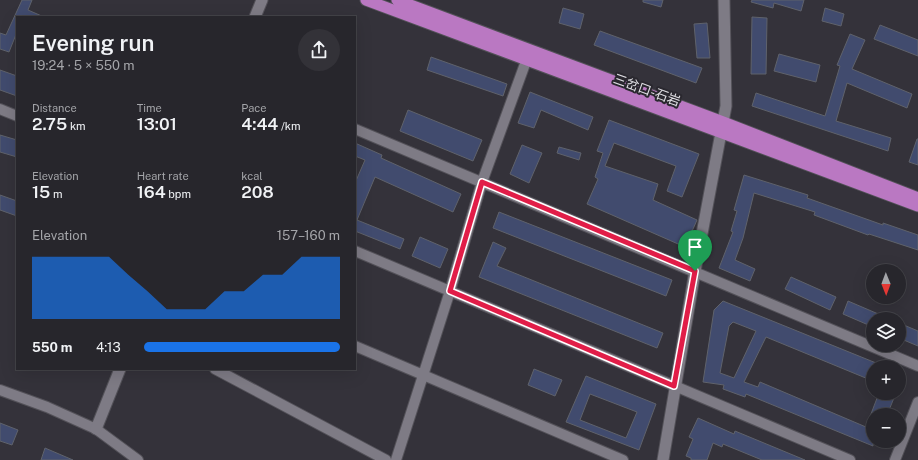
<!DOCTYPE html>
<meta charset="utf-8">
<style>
:root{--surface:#27262c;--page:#333238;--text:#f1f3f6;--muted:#a4a5a9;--line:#434348;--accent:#1a73e8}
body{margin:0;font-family:"Public Sans","Noto Sans SC",sans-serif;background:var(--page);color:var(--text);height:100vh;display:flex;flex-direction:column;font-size:15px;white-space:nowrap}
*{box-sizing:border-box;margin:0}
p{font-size:13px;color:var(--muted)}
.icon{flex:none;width:22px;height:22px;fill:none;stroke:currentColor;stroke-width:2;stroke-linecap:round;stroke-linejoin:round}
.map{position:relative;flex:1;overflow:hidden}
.details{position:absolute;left:16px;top:16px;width:340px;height:354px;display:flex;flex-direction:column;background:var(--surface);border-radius:0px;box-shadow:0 4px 16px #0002,0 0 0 1px var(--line)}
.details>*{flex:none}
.needle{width:26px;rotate:179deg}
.buttons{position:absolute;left:866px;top:264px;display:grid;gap:8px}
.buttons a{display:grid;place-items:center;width:40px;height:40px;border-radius:50%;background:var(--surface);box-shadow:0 4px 16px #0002,0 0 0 1px var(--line);font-size:20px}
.pin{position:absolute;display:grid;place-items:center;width:34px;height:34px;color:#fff;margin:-41px -17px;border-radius:50% 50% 50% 0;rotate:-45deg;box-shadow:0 0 4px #0007}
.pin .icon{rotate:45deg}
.round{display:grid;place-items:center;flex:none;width:42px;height:42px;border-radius:21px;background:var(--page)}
.summary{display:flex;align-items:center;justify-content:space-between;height:68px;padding:0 16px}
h1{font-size:22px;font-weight:600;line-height:30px}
.figures{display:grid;grid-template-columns:repeat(3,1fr);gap:6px;height:68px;padding:4px 16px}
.figures div{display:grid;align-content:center}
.figures b{font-size:17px;font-weight:600}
.figures small{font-size:11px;font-weight:400}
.figures p{font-size:11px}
.chart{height:112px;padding:8px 16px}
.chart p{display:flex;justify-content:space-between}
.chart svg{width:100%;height:72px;margin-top:4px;fill:var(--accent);opacity:.7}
ul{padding:0 16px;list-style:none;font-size:13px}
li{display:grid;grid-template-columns:64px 48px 1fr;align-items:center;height:30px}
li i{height:10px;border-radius:5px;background:var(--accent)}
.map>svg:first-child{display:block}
.building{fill:#414b6e;stroke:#5f626b;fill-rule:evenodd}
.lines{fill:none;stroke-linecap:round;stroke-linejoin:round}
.minor-casing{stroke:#535158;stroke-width:12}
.tertiary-casing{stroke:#535158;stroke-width:13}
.trunk-casing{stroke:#535158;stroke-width:13}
.minor{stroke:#7e7b85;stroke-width:10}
.tertiary{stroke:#7e7b85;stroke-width:11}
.trunk{stroke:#ba78c2;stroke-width:11}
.route-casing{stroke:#fff;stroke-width:8}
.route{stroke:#e11d48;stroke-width:5}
.labels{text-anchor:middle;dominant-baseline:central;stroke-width:4;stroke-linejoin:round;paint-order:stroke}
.street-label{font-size:13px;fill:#e3e2e7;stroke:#2a282f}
</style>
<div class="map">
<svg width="918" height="460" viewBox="0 0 918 460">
<rect width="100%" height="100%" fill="#34323a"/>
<path class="building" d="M22,0H32L28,10L44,17H17V32L9,52L0,49V33L6,35Z
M643,0H663L661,7L643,2Z
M752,0H804L801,11L774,3L773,8L751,2Z
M563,8L584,14L580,29L559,23Z
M825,8L844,14L841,26L822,21Z
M752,17L767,18L766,74H751Z
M707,23L710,58H697L694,24Z
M880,25L918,40V56L874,39Z
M600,31L702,68L696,83L594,45Z
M850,34L865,40L852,69L912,94L907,108L847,83L836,121L891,138L888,151L752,106L756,93L825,116L840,66L837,65Z
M779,54L820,65L816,82L774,71Z
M431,57L507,84L503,96L427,70Z
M0,70L17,76V96L0,90Z
M530,92L593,117L588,130L541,110L534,128L518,123Z
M408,110L482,140L473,161L400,131Z
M609,120L699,154L682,197L667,191L676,166L614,143L605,166L658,184L653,200L697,220L685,247L587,204L598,179L595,177L603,153L597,151Z
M0,135L17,140V157L0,152Z
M917,139H918V165L909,162Z
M355,143L382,155L381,158L461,194L453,212L375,177L357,220L404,239L400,249L355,231V183L365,160L355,156Z
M522,145L542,153L529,183L510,174Z
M559,147L581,153L579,160L557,153Z
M744,175L808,195L807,198L883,225V223L918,235V250L869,234L868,235L814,215L815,212L754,193L743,238L735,260L755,269L750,281L719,268L733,232L731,231L737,211L734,210Z
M0,195L17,201V216L0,210Z
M499,212L672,280L666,296L493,228Z
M420,237L448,249L440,268L412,256Z
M493,242L506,248L497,266L663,333L657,348L479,277Z
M791,277L836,297L830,310L785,289Z
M723,301L886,367H873V381L766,337L744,382L758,387L760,382L866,427L879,393H896L887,415H873V446L746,394L745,397L723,389L724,385L703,382L714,310ZM733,322L756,331L734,378L720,373L729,326Z
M848,301L890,319H873V327L843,314Z
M899,323L918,331V346L899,338Z
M534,369L562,380L555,396L528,385Z
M586,376L656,404L639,450L566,422ZM590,394L637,412L626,438L580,420Z
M698,418L734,434L735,431L805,460H762L723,444L722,447L713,443L707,460H691V458L686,456L693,439L689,437Z
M0,423L18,430L12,445L0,441Z
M45,448L73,460H41Z"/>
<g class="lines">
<defs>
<path id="minor" d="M0,109L17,116
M355,129L918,366
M355,251L850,460
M355,346L623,460
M215,369L386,460
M0,390L47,407L96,429L138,460
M396,460L450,291L482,182L529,53
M895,460L918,402"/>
<path id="tertiary" d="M255,17L262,0
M96,429L120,369
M663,460L695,271L726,106L724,0"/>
<path id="trunk" d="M366,0L918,206
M397,0L723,122L918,198"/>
</defs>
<use href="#minor" class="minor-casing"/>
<use href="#tertiary" class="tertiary-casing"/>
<use href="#trunk" class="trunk-casing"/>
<use href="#minor" class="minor"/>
<use href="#tertiary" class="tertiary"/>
<use href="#trunk" class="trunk"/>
</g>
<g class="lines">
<defs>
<path id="route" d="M482,182L695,271L674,386L450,291Z"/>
</defs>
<use href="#route" class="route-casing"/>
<use href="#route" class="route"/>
</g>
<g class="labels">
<g class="street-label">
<text transform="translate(647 90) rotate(20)">三岔口-石岩</text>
</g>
</g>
</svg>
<div class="buttons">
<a><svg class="needle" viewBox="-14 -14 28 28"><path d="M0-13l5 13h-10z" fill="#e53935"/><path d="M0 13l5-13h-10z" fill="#a4a5a9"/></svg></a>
<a><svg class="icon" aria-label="layers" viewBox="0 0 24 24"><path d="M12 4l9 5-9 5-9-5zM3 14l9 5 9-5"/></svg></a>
<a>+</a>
<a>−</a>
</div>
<div class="pin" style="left:695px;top:271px;background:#1e9e55"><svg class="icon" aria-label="arrive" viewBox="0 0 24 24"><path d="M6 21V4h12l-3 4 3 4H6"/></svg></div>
<section class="details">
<div class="summary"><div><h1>Evening run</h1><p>19:24 · 5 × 550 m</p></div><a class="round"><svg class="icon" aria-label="share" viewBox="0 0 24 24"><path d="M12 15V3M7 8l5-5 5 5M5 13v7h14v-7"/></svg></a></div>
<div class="figures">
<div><p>Distance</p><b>2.75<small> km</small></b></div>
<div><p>Time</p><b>13:01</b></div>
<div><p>Pace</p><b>4:44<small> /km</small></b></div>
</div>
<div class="figures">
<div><p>Elevation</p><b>15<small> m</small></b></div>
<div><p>Heart rate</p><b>164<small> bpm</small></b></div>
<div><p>kcal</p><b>208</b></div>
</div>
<div class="chart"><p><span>Elevation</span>157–160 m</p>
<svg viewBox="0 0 160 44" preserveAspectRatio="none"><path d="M0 44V6L10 6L20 6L30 6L40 6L50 17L60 27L70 38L80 38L90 38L100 27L110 27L120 17L130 17L140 6L150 6L160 6V44z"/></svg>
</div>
<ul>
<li><b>550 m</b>4:13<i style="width:100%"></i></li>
</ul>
</section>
</div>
